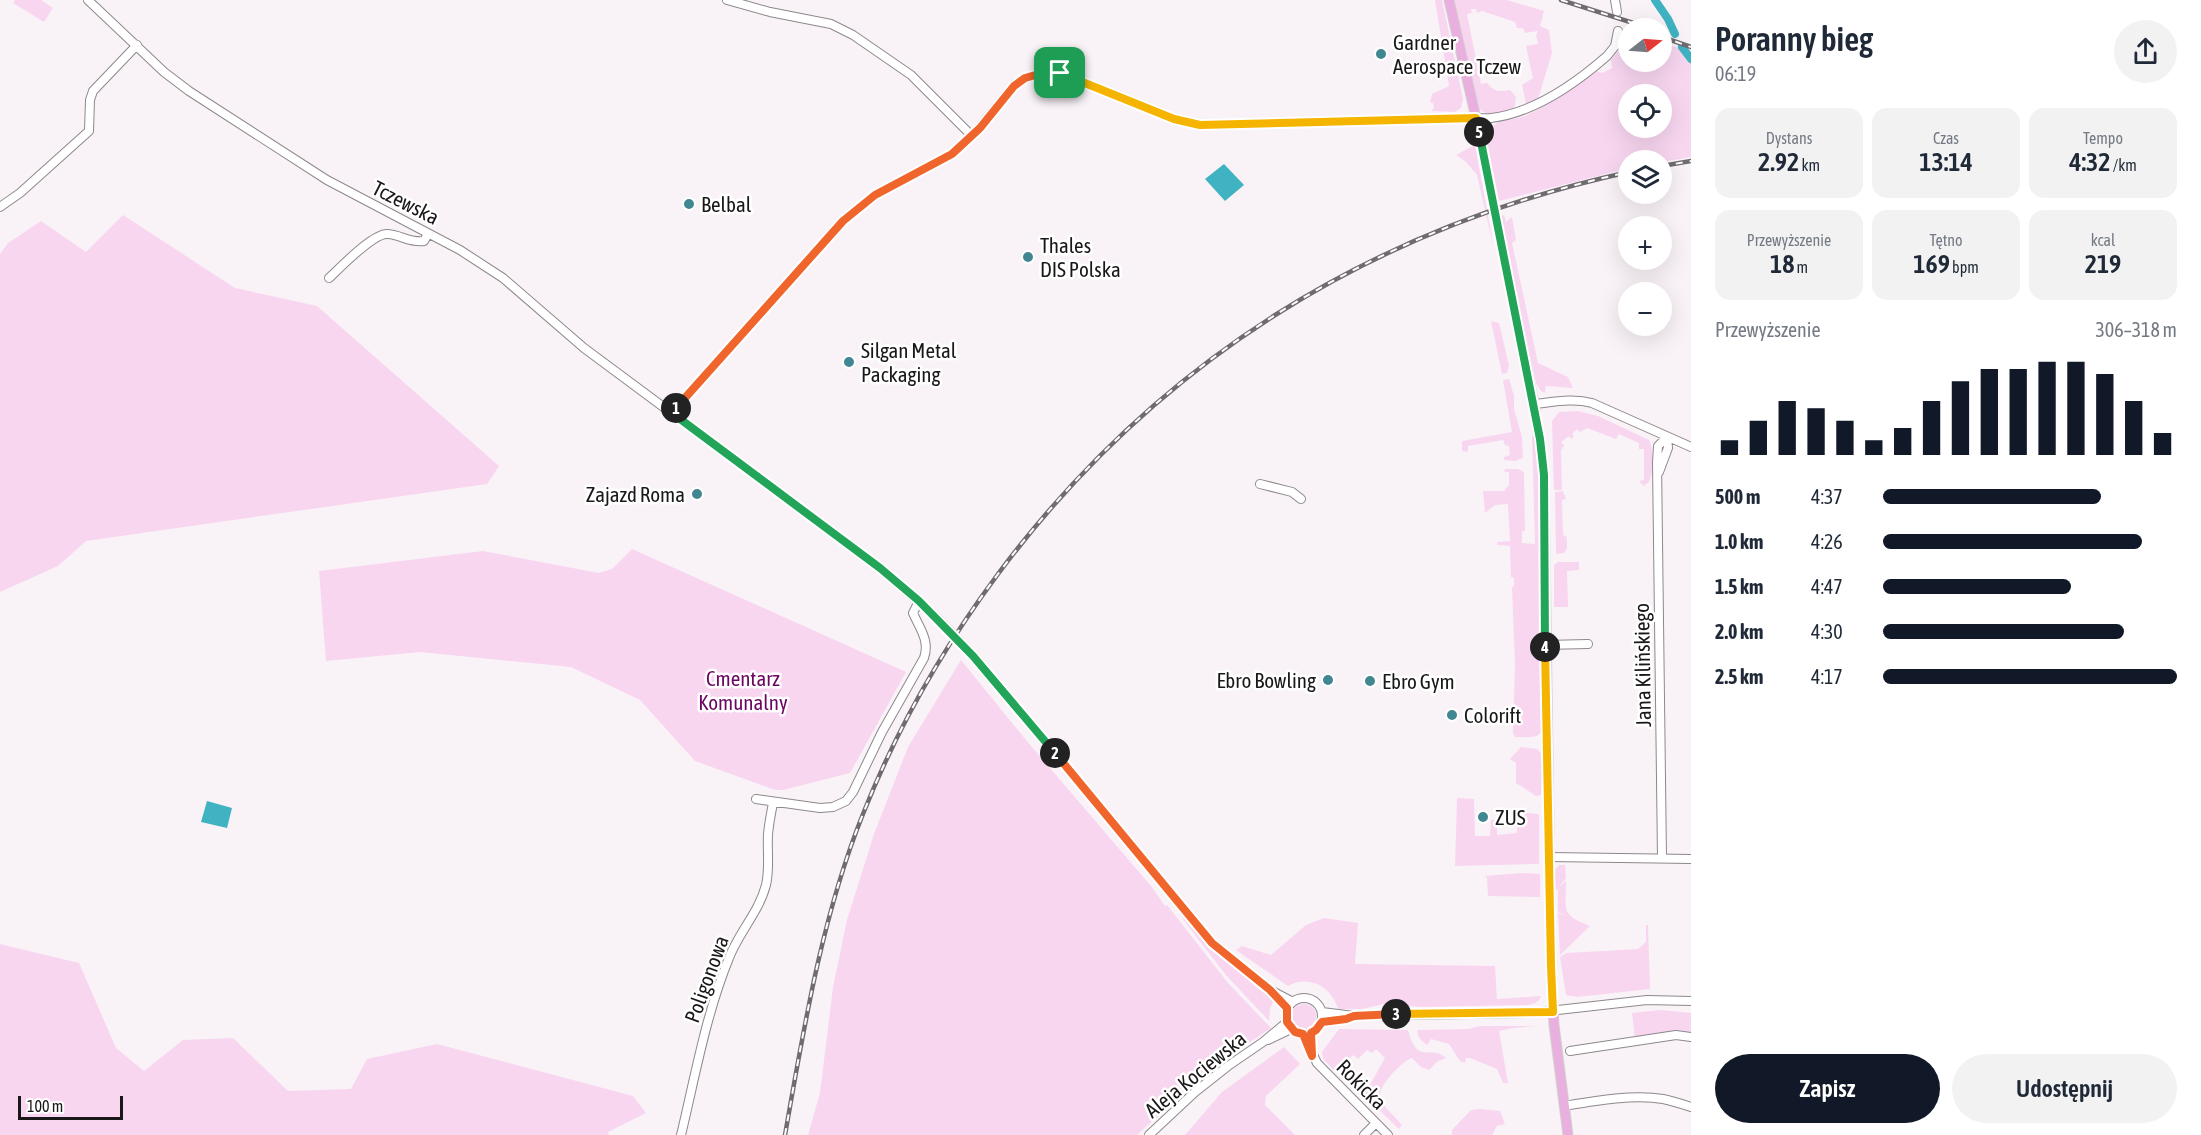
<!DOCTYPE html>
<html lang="pl">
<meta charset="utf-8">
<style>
:root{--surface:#fff;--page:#f2f2f3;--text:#1f2937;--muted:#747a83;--accent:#111827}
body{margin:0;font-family:"Asap Condensed",sans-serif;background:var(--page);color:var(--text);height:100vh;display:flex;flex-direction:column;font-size:22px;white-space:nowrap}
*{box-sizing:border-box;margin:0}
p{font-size:20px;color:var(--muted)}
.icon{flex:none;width:33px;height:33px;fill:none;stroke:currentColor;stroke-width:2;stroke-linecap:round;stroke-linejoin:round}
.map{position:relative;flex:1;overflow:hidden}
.side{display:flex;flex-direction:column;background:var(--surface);width:510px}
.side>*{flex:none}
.needle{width:39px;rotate:73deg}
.controls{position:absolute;left:1618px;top:18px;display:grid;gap:12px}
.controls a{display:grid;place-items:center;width:54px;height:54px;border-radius:50%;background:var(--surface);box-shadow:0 6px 24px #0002;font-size:30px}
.scale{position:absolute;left:18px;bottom:15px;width:105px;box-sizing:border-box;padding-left:6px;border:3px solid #191718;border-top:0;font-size:16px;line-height:21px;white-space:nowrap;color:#191718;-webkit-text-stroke:4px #fff;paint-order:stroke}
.pin{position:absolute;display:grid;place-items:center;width:51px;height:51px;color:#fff;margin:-26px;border-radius:12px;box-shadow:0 3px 9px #0006}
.km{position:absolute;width:30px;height:30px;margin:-15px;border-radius:50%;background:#222;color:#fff;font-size:16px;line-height:30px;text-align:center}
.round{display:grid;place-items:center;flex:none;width:63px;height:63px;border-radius:32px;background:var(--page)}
.headline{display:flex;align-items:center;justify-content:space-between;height:102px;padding:0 24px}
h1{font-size:33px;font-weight:600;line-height:45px}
.figures{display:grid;grid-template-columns:repeat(3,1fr);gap:9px;height:102px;padding:6px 24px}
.figures div{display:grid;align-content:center;border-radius:15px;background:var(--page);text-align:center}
.figures b{font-size:26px;font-weight:600}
.figures small{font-size:16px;font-weight:400}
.figures p{font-size:16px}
.chart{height:168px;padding:12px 24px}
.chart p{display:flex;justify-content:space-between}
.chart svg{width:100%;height:108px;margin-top:6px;stroke:var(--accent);stroke-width:6}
.primary-button{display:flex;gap:12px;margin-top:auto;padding:12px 24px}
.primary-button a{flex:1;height:69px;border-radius:36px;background:var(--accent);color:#fff;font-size:24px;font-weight:600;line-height:69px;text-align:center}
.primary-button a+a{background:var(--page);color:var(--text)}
ul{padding:0 24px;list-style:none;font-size:20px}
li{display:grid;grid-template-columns:96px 72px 1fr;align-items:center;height:45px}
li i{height:15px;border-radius:8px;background:var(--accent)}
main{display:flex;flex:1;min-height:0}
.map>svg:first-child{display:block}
.green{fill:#f8d6f0;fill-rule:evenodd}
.water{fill:#40b3c3}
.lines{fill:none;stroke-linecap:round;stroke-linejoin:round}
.canal{stroke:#40b3c3;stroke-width:8}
.minor-casing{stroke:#8e888d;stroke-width:10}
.major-casing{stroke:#d1d1d1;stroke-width:11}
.minor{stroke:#fff;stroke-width:8}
.major{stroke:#e9afdf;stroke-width:9}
.rail-casing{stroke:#6f6b6e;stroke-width:4.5}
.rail{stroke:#fff;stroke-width:2;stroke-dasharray:7;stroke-linecap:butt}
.minor-bridge-casing{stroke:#8e888d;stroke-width:10;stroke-linecap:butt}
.minor-bridge{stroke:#fff;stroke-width:8}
.split-1-casing{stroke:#fff;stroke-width:12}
.split-2-casing{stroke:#fff;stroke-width:12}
.split-3-casing{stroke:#fff;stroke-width:12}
.split-4-casing{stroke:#fff;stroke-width:12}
.split-5-casing{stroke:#fff;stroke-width:12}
.split-6-casing{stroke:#fff;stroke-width:12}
.split-1{stroke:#f0652b;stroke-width:8}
.split-2{stroke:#22a559;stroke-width:8}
.split-3{stroke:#f0652b;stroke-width:8}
.split-4{stroke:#f5b400;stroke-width:8}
.split-5{stroke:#22a559;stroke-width:8}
.split-6{stroke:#f5b400;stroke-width:8}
.poi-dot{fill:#418792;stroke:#fff;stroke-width:2}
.labels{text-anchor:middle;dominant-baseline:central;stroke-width:5;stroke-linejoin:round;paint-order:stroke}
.poi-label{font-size:21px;fill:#191718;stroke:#fff;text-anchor:start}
.street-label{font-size:21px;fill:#191718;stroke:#fff}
.park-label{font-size:21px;fill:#6c0661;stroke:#fff}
</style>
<main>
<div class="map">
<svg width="1691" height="1135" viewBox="0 0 1691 1135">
<rect width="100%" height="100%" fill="#f9f3f8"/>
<path class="green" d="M15,0H41L53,8L44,22L13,3Z
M1435,0H1442L1463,99L1461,108L1455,112L1431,111L1434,108L1433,103L1430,102L1432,94L1449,86Z
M1454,0H1507L1544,11L1540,26L1549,30L1552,53L1538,99L1531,104H1526L1522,85L1533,78L1526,46L1538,44L1536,35L1538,31L1525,33L1523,28H1517L1515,22L1482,11L1477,13L1476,9H1471L1472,13L1467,14L1481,84L1487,83C1494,92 1501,92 1510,90L1516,97L1514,110C1501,113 1486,120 1477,105Z
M1662,43L1679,48L1686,60L1691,63V157L1662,162L1629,160V168L1499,201L1486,136C1492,118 1511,121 1525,116C1551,105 1573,85 1597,71L1602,73L1612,68L1611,60L1618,51L1629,54V62H1662ZM1629,94H1662V128H1629Z
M1475,145L1494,249L1477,175L1466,162L1456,155Z
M123,215L235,288L317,306L499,466L487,484L86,541L58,566L0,592V254L8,243L41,221L86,252Z
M1504,215L1506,222L1512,217L1516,240L1512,243L1538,363L1568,377L1573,388L1546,386L1545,393L1541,391L1536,383L1501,216Z
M1491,321L1499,323L1509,365L1507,373L1502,374Z
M1509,379L1514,396V409L1522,437L1523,458L1515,461L1504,460V457L1510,455L1509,446L1505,445L1503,440L1468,446V452L1462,451V441L1512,432L1503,380Z
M1578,411L1598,416L1649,440C1654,448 1654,476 1648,483L1645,484V487L1639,481L1644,480V449H1639V443L1619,434L1616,439L1587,428L1580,432L1577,429L1572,434L1574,436L1571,439L1569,436L1561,442L1564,445L1561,451L1562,490H1554L1552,421L1559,412Z
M1532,436H1534L1540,473L1543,728C1540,740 1526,737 1515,737L1513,733L1515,665L1512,587L1514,586V578L1511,577L1510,546L1497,545V542L1510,541L1508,504L1495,505L1485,513L1483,491H1504L1509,485V472H1504L1505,469H1518L1524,472L1525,531H1522V543L1535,544Z
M1563,491L1566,499L1562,500L1563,535L1567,537V549L1564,553L1556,554L1555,492Z
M632,549L906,672L850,773L783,790H775L695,761L640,700L571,667L420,652L326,661L319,571L483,551L599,573L612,569Z
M1558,562H1579V570L1567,571L1568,607H1554V565Z
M961,660L1026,740L1151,886L1165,906L1167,905L1228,983L1271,1028L1214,1066L1211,1062L1203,1067L1206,1072L1137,1135H808L820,1093L833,987L847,920L874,834L908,747Z
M1521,747L1537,749L1543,756L1541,795L1536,796L1516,783V763L1510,759Z
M1457,798L1474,799L1475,836H1490L1491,820H1497V835L1517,833V812L1539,814V864L1455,866Z
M1559,865H1565L1566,878L1559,887L1566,881C1566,911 1560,914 1590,926L1560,955L1558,913L1566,916L1558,912V889L1556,890L1554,872Z
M1523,873L1540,874V897L1488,896L1487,877L1484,876Z
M1179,914L1220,956L1274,1000L1270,1008L1269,1021L1225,974Z
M1324,918L1358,923L1355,964L1495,966L1497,999L1541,996C1539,1003 1533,1004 1527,1005L1422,1007L1384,1004L1362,1009H1338C1332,987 1309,974 1288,986L1236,950L1242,946L1271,955L1306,925Z
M1646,925H1648L1650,989L1577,997L1566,995L1560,957L1566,953L1638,949L1646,942Z
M0,944L79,963L116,1048L144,1071L183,1040L233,1038L288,1091L351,1089L367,1059L437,1044L633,1096L646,1113L608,1132L609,1135H0Z
M1292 1016a12 12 0 1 1 24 0a12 12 0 1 1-24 0Z
M1660,1010L1691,1013V1034L1666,1033L1635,1039L1632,1013Z
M1481,1026H1537L1513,1028L1499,1031L1508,1083H1503L1497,1069L1470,1058H1466L1465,1063L1460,1061L1449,1044L1431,1039L1427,1045C1422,1041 1416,1037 1418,1030L1468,1029Z
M1339,1029L1408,1030C1417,1066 1431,1044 1446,1058L1438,1061L1429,1070L1421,1067L1412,1058C1403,1060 1376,1088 1380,1098C1383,1107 1396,1117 1402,1125L1399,1129L1364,1095L1385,1058L1376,1049L1372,1053L1367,1050L1358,1059L1353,1055L1336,1072L1324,1060L1322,1052Z
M1284,1047L1300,1064L1266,1096L1265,1105L1295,1135H1185L1222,1092Z
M1479,1109L1500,1111L1505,1124L1497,1126L1492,1135H1452V1130L1471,1110Z"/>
<path class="water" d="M1224,164L1244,185L1225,201L1205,179Z
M207,801L232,808L227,828L201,822Z"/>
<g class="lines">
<path class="canal" d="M1655,0L1668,19L1675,34
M1682,47L1691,59"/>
<defs>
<path id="minor" d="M88,0L164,72L189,91L327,180L460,250L503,278L584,348L880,568L937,618
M727,0L770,12L831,24L853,35L911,75L972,136
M1615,0L1617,12
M0,207L20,193L89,131L90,100L93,91L137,45
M329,278C340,268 374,232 388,234C401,235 410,243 424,241L428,234
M1534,404C1554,402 1573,398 1592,403L1691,447
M672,413L843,221L875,195L952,154L979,128L1014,85L1025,78L1046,72L1060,73L1174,119L1200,125L1491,118C1534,113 1575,84 1607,56L1615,46L1618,31
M1659,472L1668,448L1667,437
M1260,484L1292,492L1301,499
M1545,645L1588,644
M973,655L1212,943L1270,990L1287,1008
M756,799L820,808L833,807L846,801L853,792L882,732L924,658C930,641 920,629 913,613L919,601
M1549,857L1691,859
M1662,858L1657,462L1658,446L1667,437
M1272,991L1293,1002
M1286 1016a18 18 0 1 1 36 0a18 18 0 1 1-36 0Z
M1322,1012L1354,1016L1531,1013L1647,1000L1691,1001
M1322,1022L1346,1019L1354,1016
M1303,1034L1317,1063L1388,1135
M1268,1040L1291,1029
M1570,1051L1676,1035L1691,1037
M1564,1106C1594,1101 1633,1094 1663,1099C1673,1101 1682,1104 1691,1107
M681,1135C695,1077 706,1014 729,958C739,932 759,912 766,885C770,868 767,851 768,834C769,824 771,813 773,803
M1149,1135L1195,1092L1228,1066L1263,1042L1287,1022
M1364,1135L1376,1123"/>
<path id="major" d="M1449,0L1476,118L1534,404L1544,475L1551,966L1554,1025L1568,1135"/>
</defs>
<use href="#minor" class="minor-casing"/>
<use href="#major" class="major-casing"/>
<use href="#minor" class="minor"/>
<use href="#major" class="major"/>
<defs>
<path id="rail" d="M1561,0L1649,28
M1662,37L1691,47
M1662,166L1691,161
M785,1135C804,1027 822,916 863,814C897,728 943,648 998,574C1156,362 1371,228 1629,172"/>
</defs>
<use href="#rail" class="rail-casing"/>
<use href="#rail" class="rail"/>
<defs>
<path id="minor-bridge" d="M937,618L973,655"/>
</defs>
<use href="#minor-bridge" class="minor-bridge-casing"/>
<use href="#minor-bridge" class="minor-bridge"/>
</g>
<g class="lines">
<defs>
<path id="split-1" d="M676,408L843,221L875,195L952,154L980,128L1014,86L1025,78L1046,72L1060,73"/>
<path id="split-2" d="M676,408L672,413L880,568L919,601L973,656L1055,753"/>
<path id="split-3" d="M1055,753L1212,943L1270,990L1287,1008V1022L1295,1032L1303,1034L1312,1056L1311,1033L1316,1030L1322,1022L1346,1019L1354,1016L1396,1014"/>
<path id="split-4" d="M1396,1014L1553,1012L1551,966L1545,647"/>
<path id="split-5" d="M1479,132L1540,439L1544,475L1545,647"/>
<path id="split-6" d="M1060,73L1174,119L1200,125L1476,118L1479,132"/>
</defs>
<use href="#split-1" class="split-1-casing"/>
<use href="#split-2" class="split-2-casing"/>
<use href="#split-3" class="split-3-casing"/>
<use href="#split-4" class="split-4-casing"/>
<use href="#split-5" class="split-5-casing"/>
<use href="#split-6" class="split-6-casing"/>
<use href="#split-1" class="split-1"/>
<use href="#split-2" class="split-2"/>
<use href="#split-3" class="split-3"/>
<use href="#split-4" class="split-4"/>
<use href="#split-5" class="split-5"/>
<use href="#split-6" class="split-6"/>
</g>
<g class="poi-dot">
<circle cx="1381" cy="54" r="6"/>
<circle cx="689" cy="204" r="6"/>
<circle cx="1028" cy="257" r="6"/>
<circle cx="849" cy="362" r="6"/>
<circle cx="697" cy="494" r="6"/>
<circle cx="1328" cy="680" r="6"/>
<circle cx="1370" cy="681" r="6"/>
<circle cx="1452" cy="715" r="6"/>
<circle cx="1483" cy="817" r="6"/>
</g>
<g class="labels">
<g class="poi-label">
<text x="1393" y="42">Gardner<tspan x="1393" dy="24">Aerospace Tczew</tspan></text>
<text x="701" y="204">Belbal</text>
<text x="1040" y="245">Thales<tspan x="1040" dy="24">DIS Polska</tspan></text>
<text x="861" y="350">Silgan Metal<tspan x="861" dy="24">Packaging</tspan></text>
<text x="685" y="494" text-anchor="end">Zajazd Roma</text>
<text x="1316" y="680" text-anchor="end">Ebro Bowling</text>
<text x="1382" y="681">Ebro Gym</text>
<text x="1464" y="715">Colorift</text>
<text x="1495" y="817">ZUS</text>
</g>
<g class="street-label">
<text transform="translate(406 202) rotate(27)">Tczewska</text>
<text transform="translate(1642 665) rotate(-91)">Jana Kilińskiego</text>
<text transform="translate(706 979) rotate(-70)">Poligonowa</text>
<text transform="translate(1195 1074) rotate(-39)">Aleja Kociewska</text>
<text transform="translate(1362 1084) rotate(45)">Rokicka</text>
</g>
<g class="park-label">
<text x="743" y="678">Cmentarz<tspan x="743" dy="24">Komunalny</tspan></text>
</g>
</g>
</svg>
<div class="controls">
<a><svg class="needle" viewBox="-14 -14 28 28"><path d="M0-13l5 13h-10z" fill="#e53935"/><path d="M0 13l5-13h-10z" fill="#747a83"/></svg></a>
<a><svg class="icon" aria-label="locate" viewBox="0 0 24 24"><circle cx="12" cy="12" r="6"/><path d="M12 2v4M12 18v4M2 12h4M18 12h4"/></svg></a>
<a><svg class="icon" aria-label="layers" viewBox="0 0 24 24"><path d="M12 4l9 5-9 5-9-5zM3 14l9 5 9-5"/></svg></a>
<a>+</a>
<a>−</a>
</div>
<div class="scale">100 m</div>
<div class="pin" style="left:1060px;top:73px;background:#1e9e55"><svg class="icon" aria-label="arrive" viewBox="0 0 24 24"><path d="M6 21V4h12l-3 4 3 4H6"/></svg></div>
<b class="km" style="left:676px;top:408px">1</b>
<b class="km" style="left:1055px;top:753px">2</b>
<b class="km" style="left:1396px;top:1014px">3</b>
<b class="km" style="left:1545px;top:647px">4</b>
<b class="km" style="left:1479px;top:132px">5</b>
</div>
<section class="side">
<div class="headline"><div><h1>Poranny bieg</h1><p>06:19</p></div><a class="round"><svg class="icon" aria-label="share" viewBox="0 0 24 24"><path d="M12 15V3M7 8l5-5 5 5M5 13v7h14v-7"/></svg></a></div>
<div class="figures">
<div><p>Dystans</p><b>2.92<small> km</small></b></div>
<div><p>Czas</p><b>13:14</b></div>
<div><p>Tempo</p><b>4:32<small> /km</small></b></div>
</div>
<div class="figures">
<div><p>Przewyższenie</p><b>18<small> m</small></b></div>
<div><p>Tętno</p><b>169<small> bpm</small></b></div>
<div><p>kcal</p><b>219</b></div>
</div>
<div class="chart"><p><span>Przewyższenie</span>306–318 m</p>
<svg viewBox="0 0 160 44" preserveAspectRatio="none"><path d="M5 44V38M15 44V30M25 44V22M35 44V25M45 44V30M55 44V38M65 44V33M75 44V22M85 44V14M95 44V9M105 44V9M115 44V6M125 44V6M135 44V11M145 44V22M155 44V35"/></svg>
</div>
<ul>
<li><b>500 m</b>4:37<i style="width:74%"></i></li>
<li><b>1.0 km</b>4:26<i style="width:88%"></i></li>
<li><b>1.5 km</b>4:47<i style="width:64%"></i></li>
<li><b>2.0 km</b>4:30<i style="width:82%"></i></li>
<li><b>2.5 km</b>4:17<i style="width:100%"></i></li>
</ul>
<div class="primary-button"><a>Zapisz</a><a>Udostępnij</a></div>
</section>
</main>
